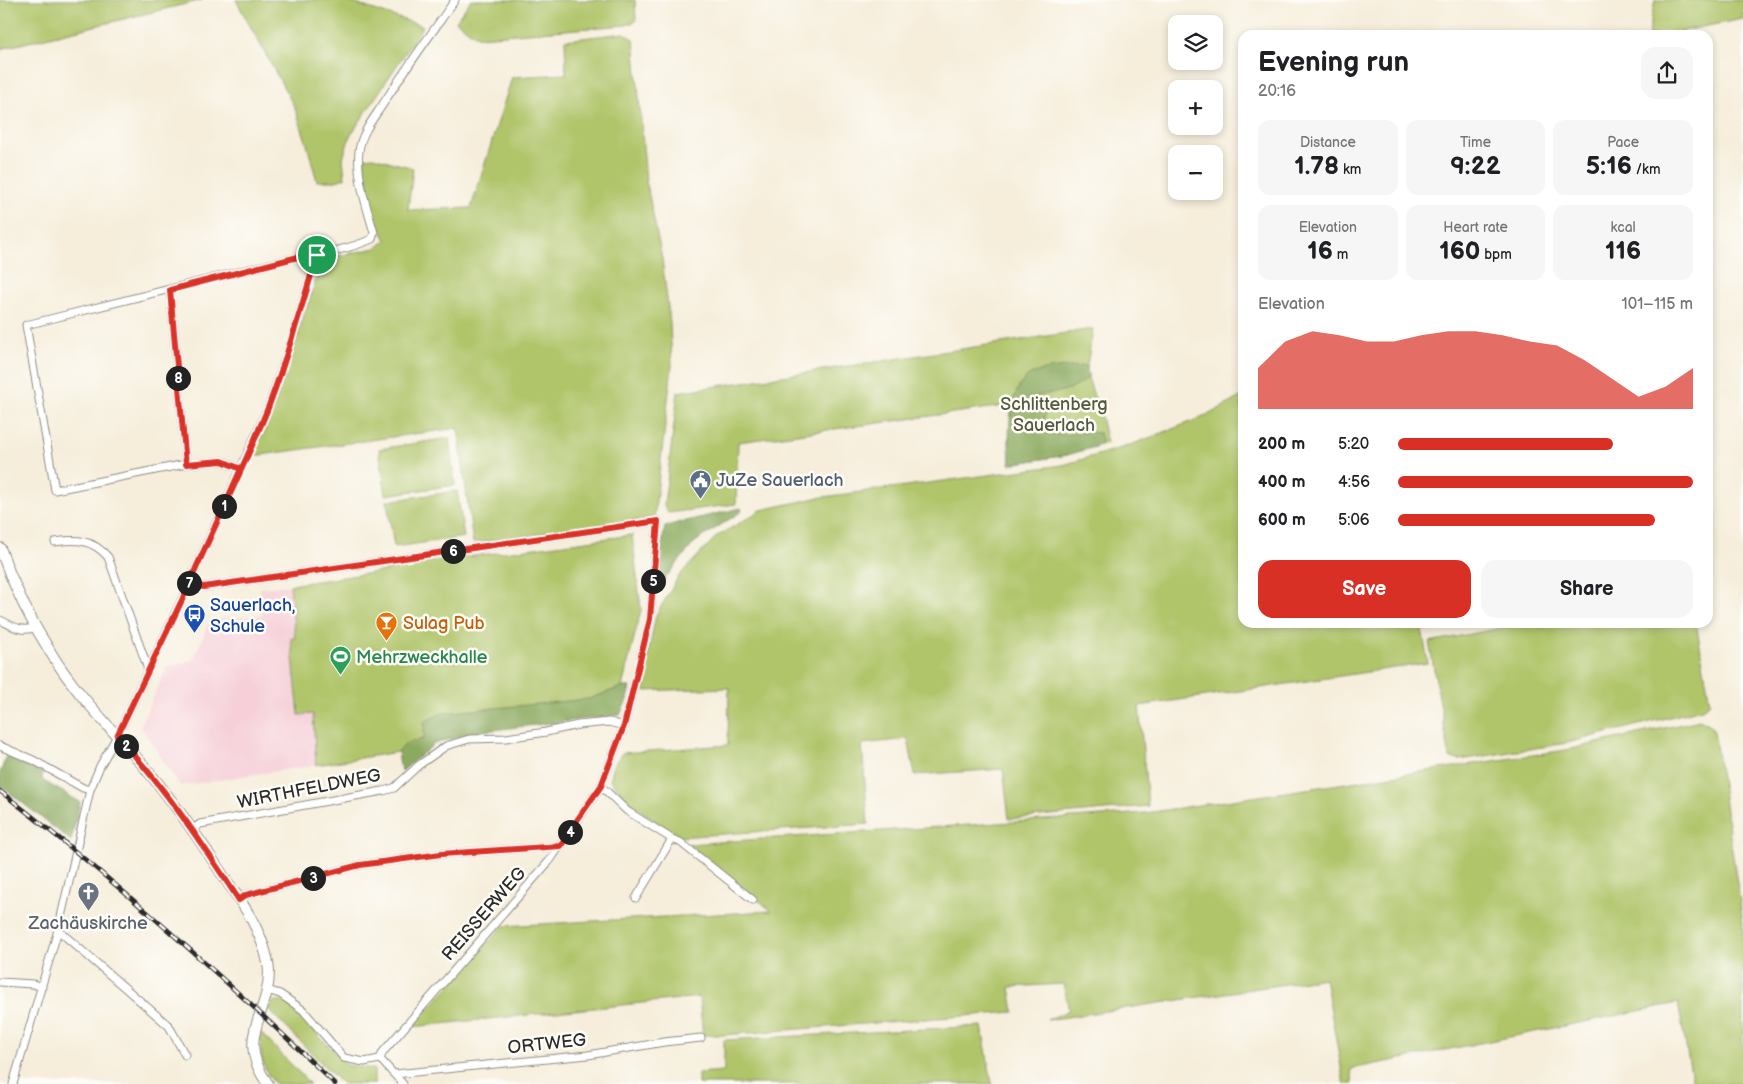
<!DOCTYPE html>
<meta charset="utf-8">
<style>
:root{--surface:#fff;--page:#f6f6f6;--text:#202124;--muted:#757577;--accent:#d93025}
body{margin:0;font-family:"Balsamiq Sans",sans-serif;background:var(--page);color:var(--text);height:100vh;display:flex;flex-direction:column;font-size:19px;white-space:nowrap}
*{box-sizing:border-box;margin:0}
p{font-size:16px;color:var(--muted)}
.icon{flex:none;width:28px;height:28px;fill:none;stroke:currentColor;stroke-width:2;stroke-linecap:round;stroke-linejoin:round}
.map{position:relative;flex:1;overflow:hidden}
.sheet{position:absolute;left:1238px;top:30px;width:475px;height:598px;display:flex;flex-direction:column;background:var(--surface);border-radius:15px;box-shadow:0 2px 8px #0003}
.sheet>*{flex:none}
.controls{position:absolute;left:1168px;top:15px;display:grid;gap:10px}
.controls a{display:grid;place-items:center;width:55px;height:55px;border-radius:10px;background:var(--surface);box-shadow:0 2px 8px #0003;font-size:25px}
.pin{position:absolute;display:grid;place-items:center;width:42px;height:42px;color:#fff;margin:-21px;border:2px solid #fff;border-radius:50%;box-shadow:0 1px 5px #0007}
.km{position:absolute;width:25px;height:25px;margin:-12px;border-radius:50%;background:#222;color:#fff;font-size:14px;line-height:25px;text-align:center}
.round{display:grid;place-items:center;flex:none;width:52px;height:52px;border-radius:15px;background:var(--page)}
.overview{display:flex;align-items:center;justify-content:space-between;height:85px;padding:0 20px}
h1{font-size:28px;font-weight:700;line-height:38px}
.figures{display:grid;grid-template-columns:repeat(3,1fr);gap:8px;height:85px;padding:5px 20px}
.figures div{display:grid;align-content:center;border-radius:12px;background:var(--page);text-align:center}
.figures b{font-size:25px;font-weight:700}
.figures small{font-size:14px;font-weight:400}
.figures p{font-size:14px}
.chart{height:140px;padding:10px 20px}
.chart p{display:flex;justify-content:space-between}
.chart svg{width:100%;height:90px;margin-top:5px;fill:var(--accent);opacity:.7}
.cta{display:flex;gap:10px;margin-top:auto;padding:10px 20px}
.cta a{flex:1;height:58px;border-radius:15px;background:var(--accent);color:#fff;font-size:20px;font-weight:700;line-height:58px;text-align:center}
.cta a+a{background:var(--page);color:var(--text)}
ul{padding:0 20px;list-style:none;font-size:16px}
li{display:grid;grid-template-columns:80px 60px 1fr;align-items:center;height:38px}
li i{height:12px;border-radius:6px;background:var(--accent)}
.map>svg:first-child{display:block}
.built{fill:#f6cfd8}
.green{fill:#b0c56a;stroke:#6e784a}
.forest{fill:#8caa5e;stroke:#5c6a44}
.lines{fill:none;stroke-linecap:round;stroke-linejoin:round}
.street-casing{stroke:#908c83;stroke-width:9}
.secondary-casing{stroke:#908c83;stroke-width:12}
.street{stroke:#fff;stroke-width:7}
.secondary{stroke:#fff;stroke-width:10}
.rail-casing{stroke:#2b2b2b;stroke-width:4.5}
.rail{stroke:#fdfcf7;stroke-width:2.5;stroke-dasharray:8;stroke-linecap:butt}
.route-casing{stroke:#fff;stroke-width:10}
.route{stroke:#d93025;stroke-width:6}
.labels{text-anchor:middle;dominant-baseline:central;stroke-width:5;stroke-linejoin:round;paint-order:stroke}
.park-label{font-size:18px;fill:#53593e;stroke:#fdfcf7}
.service-label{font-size:18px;fill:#4e5e75;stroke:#fdfcf7;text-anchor:start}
.transit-label{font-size:18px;fill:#164399;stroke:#fdfcf7;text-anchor:start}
.food-label{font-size:18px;fill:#c56008;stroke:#fdfcf7;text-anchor:start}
.leisure-label{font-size:18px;fill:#27864d;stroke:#fdfcf7;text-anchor:start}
.street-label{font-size:18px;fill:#2b2b2b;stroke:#fdfcf7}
.worship-label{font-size:18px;fill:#5b616d;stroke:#fdfcf7}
</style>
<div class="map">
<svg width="1743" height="1084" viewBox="0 0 1743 1084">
<rect width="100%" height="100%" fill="#fdfcf7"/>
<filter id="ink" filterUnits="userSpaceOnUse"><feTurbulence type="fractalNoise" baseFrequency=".02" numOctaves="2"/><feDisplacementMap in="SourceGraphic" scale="10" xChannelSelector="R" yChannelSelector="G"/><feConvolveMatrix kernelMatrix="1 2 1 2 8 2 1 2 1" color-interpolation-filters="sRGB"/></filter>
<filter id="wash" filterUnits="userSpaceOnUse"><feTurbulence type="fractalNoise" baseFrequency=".0096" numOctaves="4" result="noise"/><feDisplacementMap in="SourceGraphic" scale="20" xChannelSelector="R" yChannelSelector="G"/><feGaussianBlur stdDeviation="1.12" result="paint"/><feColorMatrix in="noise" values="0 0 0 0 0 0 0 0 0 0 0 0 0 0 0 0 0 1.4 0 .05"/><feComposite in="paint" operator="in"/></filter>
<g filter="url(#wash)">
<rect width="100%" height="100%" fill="#f6eedb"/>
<path class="built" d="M290,585L295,638L291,639L299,715L313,714L316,765L180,786L140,726L167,667L193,660L210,620L262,615L260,588Z"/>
<path class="green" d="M0,0H202L0,49Z
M236,0H344L423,26L350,136L343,158L345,178L336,181H317L306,141L295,108Z
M471,0H635L636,21L626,25L480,37L473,34L456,21Z
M1655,0H1743V19L1687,30L1674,35H1648Z
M624,33L634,39L646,181L662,259L670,323L672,366L654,518L473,543L458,428L253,456L268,423L323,259L376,248L386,240L376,221L365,179L364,158L373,157L413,168L408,210L471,208L512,77L566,74L565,40Z
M1093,329L1087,366L1088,378L1101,417L1107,443L1067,455L1010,464L1009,441L1012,405L738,442L736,504L668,513L664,505L678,392Z
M1242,396V622L1421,623L1428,663L1139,706L1148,806L1009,819L1003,769L915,775L908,739L862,744L868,824L679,837L631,804L610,780L614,765L622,753L728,745L729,688L641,691L656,615L679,576L716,537L761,510L816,498L1063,465L1128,446L1206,416Z
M449,438L455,485L386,495L379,449Z
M457,491L464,537L394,547L387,501Z
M632,535L641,610L622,687L589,699L531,706L424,739L408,742L398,752L316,765L313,714L299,715L291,638H295L290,585L391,570V567Z
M1532,622L1696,623L1710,703L1702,709L1567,743L1460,760L1450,758L1429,642Z
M1700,720L1709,724L1714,732L1743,922V1084H1693L1678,1003L1351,1069L1353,1084H1344L1325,978L1047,1020L1069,1010L1063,984L1010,987L1014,1012L724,1035H703L699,997L412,1027L503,926L772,911L688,844L1146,813L1566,750Z
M275,1001L282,1002L289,1005L347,1065L374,1069V1084H342L268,1009L270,1005Z
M982,1026L992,1084H698V1073L724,1071V1040Z
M261,1033L310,1084H275C262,1069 259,1052 261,1033Z"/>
<path class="forest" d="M1087,366L1088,378C1068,394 1058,390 1036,397V401C1050,407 1045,418 1040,429C1055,441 1081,430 1099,433C1102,438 1103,441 1098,446L1067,455L1010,464C1009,439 1006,397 1026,378C1038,367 1072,367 1087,366Z
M741,508L742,511L695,542L666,577L659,588L655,590L665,526Z
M622,687H630L627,700L620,715L475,732L434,744L401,772L398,752L408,742L424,739V722L442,713L589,699Z
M7,755L43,772L42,780L80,802L71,841L0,785V773Z"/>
</g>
<g filter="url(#ink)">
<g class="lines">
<defs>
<path id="street" d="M170,290L186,464
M241,469L222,461L186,464L55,490L26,325L302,256C324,254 352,248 372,239L374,233C367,207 356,178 359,151C361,133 374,118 383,104C406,68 431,34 455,0
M55,542C77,539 92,539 108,557L148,669
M189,583L204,587L658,521L650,619L624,726L601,786L551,859L383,1052L380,1059
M0,620C13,626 21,633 36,627
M0,746L33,760L83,788L90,790
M601,786L627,811L672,839L680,842L753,900
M193,829L200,824L383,791L394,788L419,765L446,746L469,739L506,738L546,732L578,725L609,722L624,726
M636,898L672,839
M239,900L246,895L360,865L441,854L561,846
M58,930L169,1026L185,1055
M0,982L33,984L42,987
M267,990L280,994L303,1010L344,1058L364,1062L380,1059
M380,1059L403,1084
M395,1074L588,1055L664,1042L701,1038
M13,1084L58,930L90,790L100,766L117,736L183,597L268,408L292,339L317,255"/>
<path id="secondary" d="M0,548C13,585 30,620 51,653C74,691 106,723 135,756C167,792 194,831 220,871C231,888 244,904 253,922C261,938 268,954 269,972C269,1016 234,1038 268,1084"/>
</defs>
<use href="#street" class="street-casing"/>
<use href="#secondary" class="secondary-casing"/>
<use href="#street" class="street"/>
<use href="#secondary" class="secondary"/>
<defs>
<path id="rail" d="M0,791C117,882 228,981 335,1084"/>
</defs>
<use href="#rail" class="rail-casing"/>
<use href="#rail" class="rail"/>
</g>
</g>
<g class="lines" filter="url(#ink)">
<defs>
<path id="route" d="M317,255C302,306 287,358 268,408C246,462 220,515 196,568L183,598L117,736C164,786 201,842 239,900L246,895L360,865L441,854L561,846L573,826L601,786L624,726L650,619L658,521L204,587L189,584L241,469L222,461L186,464L170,290L302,256L317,255"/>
</defs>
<use href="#route" class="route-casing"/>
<use href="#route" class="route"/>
</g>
<defs>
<symbol id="civic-pin" viewBox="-11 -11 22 30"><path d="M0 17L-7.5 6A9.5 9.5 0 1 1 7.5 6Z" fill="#5c6f8a" stroke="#fdfcf7"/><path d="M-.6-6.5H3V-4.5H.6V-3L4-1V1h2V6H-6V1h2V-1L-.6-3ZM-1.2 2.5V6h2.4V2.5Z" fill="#fff"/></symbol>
<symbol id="bus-pin" viewBox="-11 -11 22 30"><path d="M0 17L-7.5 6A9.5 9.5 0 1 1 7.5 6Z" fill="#1a4fb4" stroke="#fdfcf7"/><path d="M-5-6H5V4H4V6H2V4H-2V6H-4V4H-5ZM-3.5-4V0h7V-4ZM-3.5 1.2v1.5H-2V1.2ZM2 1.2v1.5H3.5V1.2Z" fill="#fff"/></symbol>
<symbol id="bar-pin" viewBox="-11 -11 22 30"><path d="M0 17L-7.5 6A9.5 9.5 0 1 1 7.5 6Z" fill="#e8710a" stroke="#fdfcf7"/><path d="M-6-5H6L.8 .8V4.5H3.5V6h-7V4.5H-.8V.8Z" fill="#fff"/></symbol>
<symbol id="stadium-pin" viewBox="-11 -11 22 30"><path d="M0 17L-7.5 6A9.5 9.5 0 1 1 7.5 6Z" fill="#2e9e5b" stroke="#fdfcf7"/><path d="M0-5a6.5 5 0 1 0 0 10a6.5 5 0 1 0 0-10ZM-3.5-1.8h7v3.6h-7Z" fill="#fff"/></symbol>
<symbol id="church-pin" viewBox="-11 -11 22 30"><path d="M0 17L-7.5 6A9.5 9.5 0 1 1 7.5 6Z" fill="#6b7280" stroke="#fdfcf7"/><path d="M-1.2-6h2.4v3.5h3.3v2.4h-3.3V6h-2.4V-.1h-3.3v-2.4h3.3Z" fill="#fff"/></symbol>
</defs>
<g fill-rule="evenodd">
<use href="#civic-pin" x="688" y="468" width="25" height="34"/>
<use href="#bus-pin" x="182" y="602" width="25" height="34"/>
<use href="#bar-pin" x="374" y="610" width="25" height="34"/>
<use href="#stadium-pin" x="328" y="644" width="25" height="34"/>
<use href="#church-pin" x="76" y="880" width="25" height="34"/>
</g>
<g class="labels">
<g class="park-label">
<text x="1054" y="404">Schlittenberg<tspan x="1054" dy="21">Sauerlach</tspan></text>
</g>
<g class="service-label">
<text x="716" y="480">JuZe Sauerlach</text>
</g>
<g class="transit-label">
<text x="210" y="605">Sauerlach,<tspan x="210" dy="21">Schule</tspan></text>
</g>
<g class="food-label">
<text x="403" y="623">Sulag Pub</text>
</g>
<g class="leisure-label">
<text x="356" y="657">Mehrzweckhalle</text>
</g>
<g class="street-label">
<text transform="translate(309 789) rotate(-11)">WIRTHFELDWEG</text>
<text transform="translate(484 914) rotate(-49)">REISSERWEG</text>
<text transform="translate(547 1044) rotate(-6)">ORTWEG</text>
</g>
<g class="worship-label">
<text x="88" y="923">Zachäuskirche</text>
</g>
</g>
</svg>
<div class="controls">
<a><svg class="icon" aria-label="layers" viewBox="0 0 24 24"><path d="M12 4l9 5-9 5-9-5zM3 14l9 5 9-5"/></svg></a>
<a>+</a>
<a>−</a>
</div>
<div class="pin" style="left:317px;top:255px;background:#1e9e55"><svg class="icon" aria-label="arrive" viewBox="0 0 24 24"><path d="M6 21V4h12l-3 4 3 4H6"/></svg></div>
<b class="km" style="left:224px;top:506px">1</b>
<b class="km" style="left:126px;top:746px">2</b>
<b class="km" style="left:313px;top:878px">3</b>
<b class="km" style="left:570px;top:832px">4</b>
<b class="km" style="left:653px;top:581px">5</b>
<b class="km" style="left:453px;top:551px">6</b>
<b class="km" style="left:189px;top:583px">7</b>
<b class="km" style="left:178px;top:378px">8</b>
<section class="sheet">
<div class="overview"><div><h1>Evening run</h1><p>20:16</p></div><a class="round"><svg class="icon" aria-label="share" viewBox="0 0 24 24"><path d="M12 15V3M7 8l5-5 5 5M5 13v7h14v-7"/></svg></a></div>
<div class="figures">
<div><p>Distance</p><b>1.78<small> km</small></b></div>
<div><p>Time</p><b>9:22</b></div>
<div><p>Pace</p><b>5:16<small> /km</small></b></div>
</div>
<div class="figures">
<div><p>Elevation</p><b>16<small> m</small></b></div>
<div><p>Heart rate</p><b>160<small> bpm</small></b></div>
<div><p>kcal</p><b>116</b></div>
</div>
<div class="chart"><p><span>Elevation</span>101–115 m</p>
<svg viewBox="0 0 160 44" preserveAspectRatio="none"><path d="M0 44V24L10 11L20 6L30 8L40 11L50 11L60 8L70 6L80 6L90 8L100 11L110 13L120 20L130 29L140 38L150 33L160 24V44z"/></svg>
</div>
<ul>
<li><b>200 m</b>5:20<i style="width:73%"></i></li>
<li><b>400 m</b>4:56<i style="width:100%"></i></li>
<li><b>600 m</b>5:06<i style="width:87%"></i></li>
</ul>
<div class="cta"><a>Save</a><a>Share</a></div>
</section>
</div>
